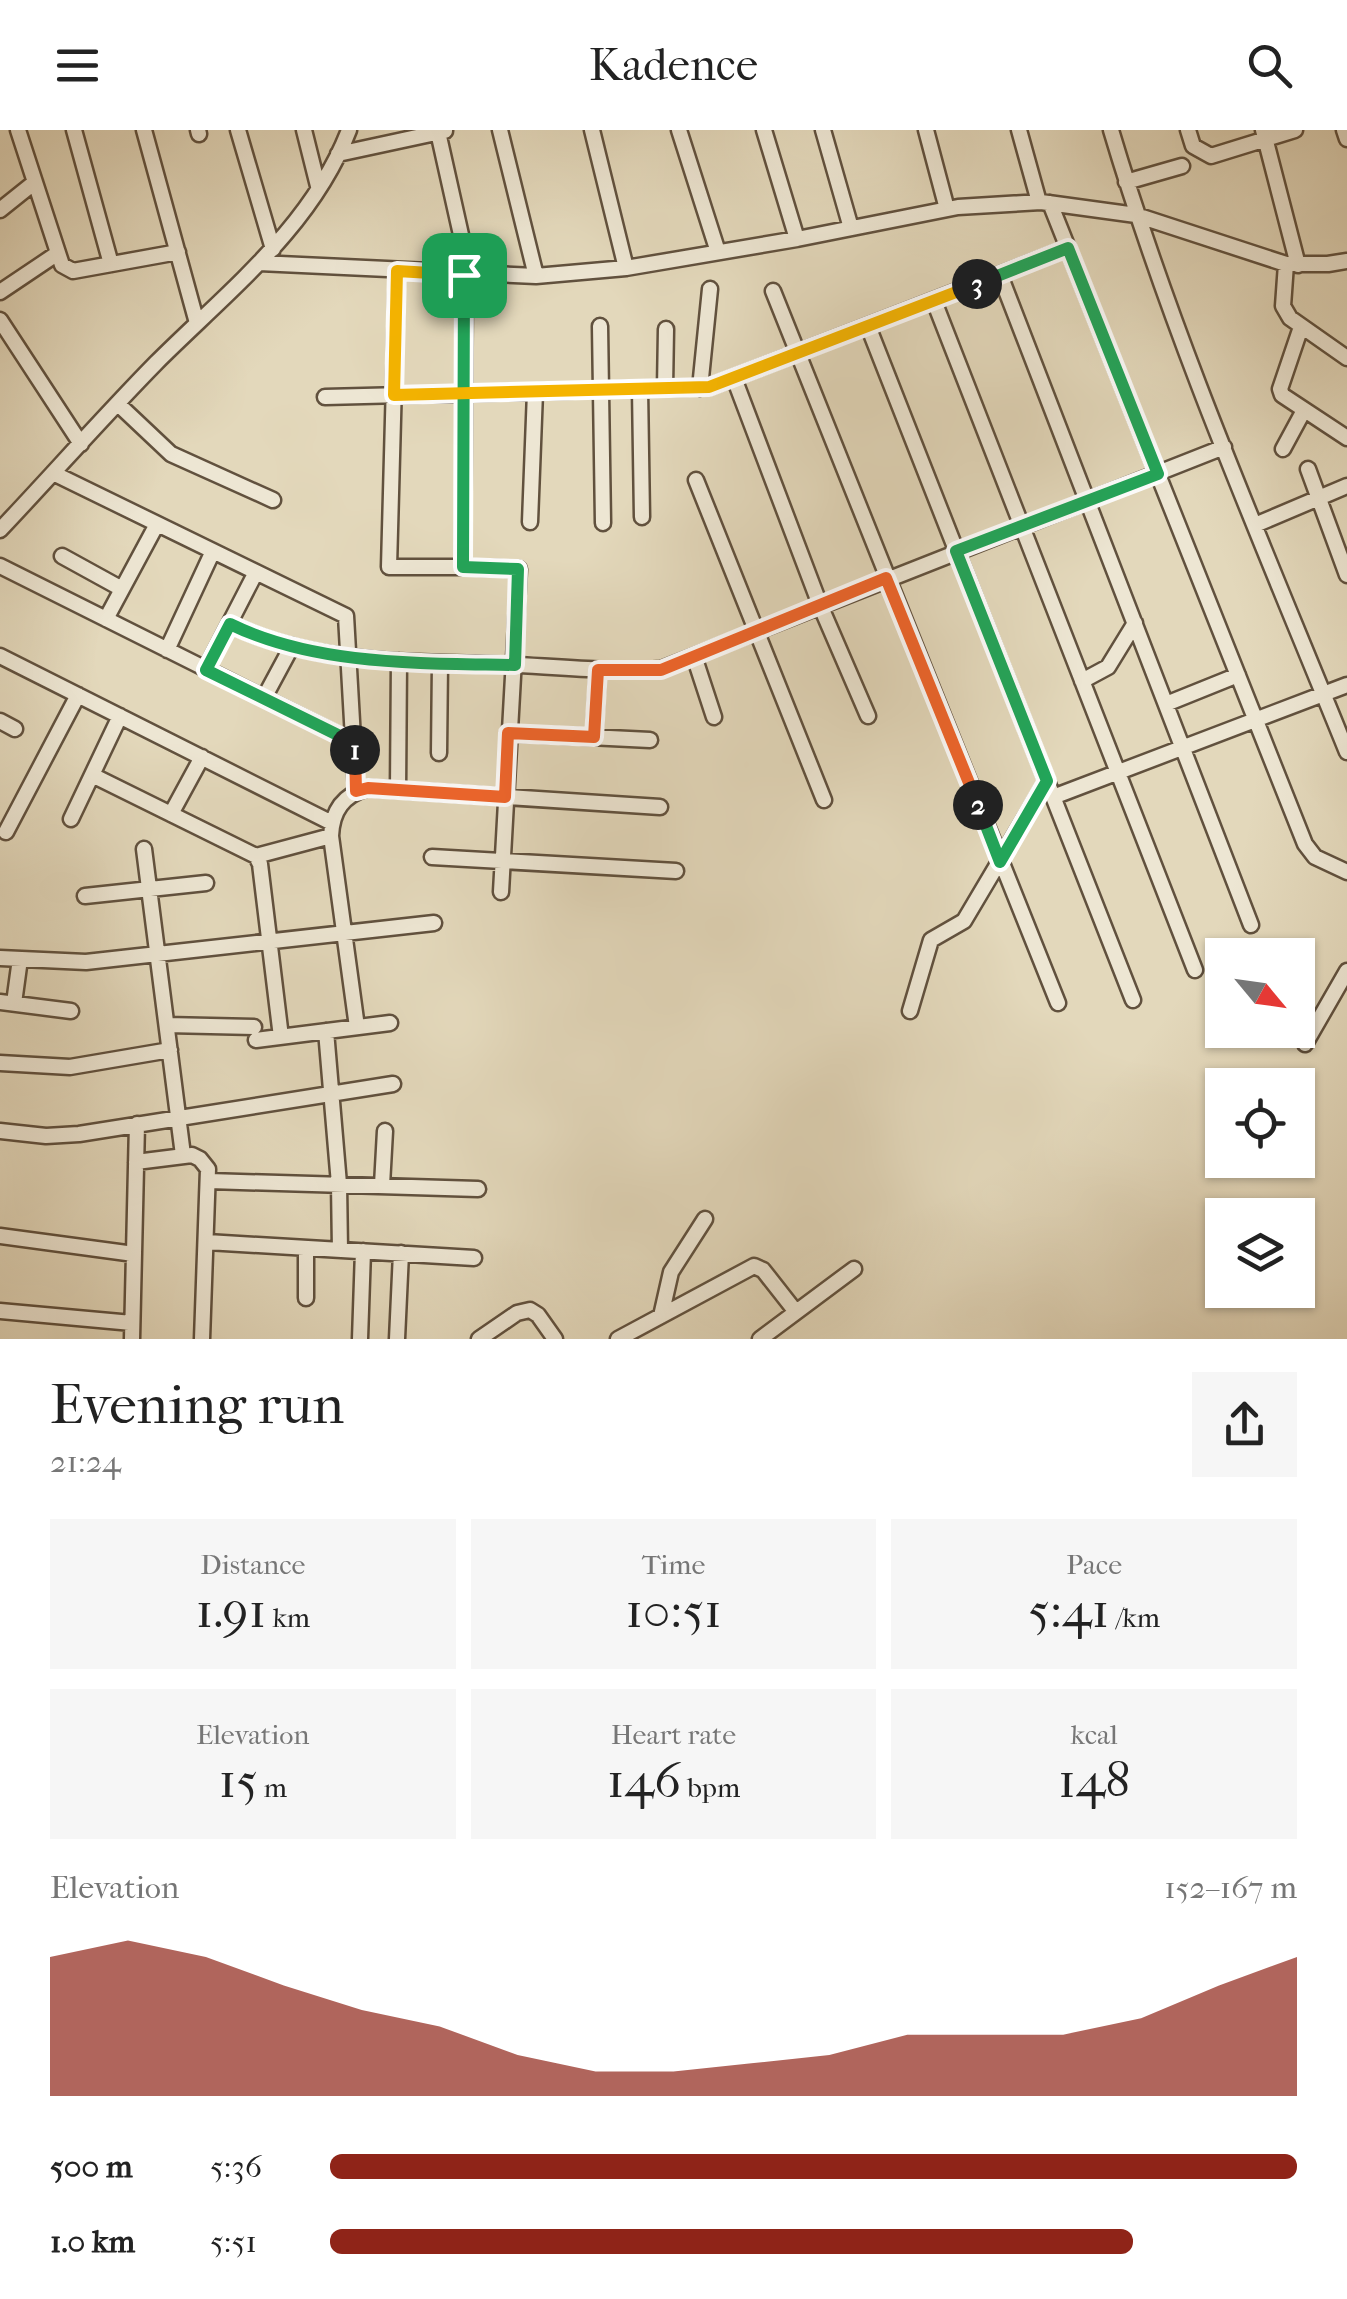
<!DOCTYPE html>
<meta charset="utf-8">
<style>
:root{--surface:#fff;--page:#f6f6f6;--text:#222;--muted:#767676;--accent:#8f2418}
body{margin:0;font-family:"IM FELL French Canon",serif;background:var(--page);color:var(--text);height:100vh;display:flex;flex-direction:column;font-size:38px;white-space:nowrap}
*{box-sizing:border-box;margin:0}
p{font-size:32px;color:var(--muted)}
.icon{flex:none;width:55px;height:55px;fill:none;stroke:currentColor;stroke-width:2;stroke-linecap:round;stroke-linejoin:round}
.map{position:relative;height:1209px;overflow:hidden}
.sheet{display:flex;flex-direction:column;background:var(--surface);flex:1}
.sheet>*{flex:none}
.needle{width:65px;rotate:119deg}
.fabs{position:absolute;left:1205px;top:808px;display:grid;gap:20px}
.fabs a{display:grid;place-items:center;width:110px;height:110px;border-radius:0px;background:var(--surface);box-shadow:0 2px 8px #0004;font-size:50px}
.pin{position:absolute;display:grid;place-items:center;width:85px;height:85px;color:#fff;margin:-42px;border-radius:20px;box-shadow:0 5px 15px #0006}
.km{position:absolute;width:50px;height:50px;margin:-25px;border-radius:50%;background:#222;color:#fff;font-size:28px;line-height:50px;text-align:center}
.round{display:grid;place-items:center;flex:none;width:105px;height:105px;border-radius:0px;background:var(--page)}
.overview{display:flex;align-items:center;justify-content:space-between;height:170px;padding:0 50px}
h1{font-size:55px;font-weight:600;line-height:75px}
.stats{display:grid;grid-template-columns:repeat(3,1fr);gap:15px;height:170px;padding:10px 50px}
.stats div{display:grid;align-content:center;border-radius:0px;background:var(--page);text-align:center}
.stats b{font-size:50px;font-weight:600}
.stats small{font-size:28px;font-weight:400}
.stats p{font-size:28px}
.chart{height:280px;padding:20px 50px}
.chart p{display:flex;justify-content:space-between}
.chart svg{width:100%;height:180px;margin-top:10px;fill:var(--accent);opacity:.7}
ul{padding:0 50px;list-style:none;font-size:32px}
li{display:grid;grid-template-columns:160px 120px 1fr;align-items:center;height:75px}
li i{height:25px;border-radius:12px;background:var(--accent)}
header{display:flex;justify-content:space-between;align-items:center;height:130px;padding:0 50px;background:var(--surface);font-size:45px;font-weight:600}
.map>svg:first-child{display:block}
.lines{fill:none;stroke-linecap:round;stroke-linejoin:round}
.street-casing{stroke:#61513e;stroke-width:19}
.street{stroke:#ede6d3;stroke-width:14}
.split-1-casing{stroke:#fff;stroke-width:20}
.split-2-casing{stroke:#fff;stroke-width:20}
.split-3-casing{stroke:#fff;stroke-width:20}
.split-4-casing{stroke:#fff;stroke-width:20}
.split-1{stroke:#22a559;stroke-width:12}
.split-2{stroke:#f0652b;stroke-width:12}
.split-3{stroke:#22a559;stroke-width:12}
.split-4{stroke:#f5b400;stroke-width:12}
</style>
<header><svg class="icon" aria-label="menu" viewBox="0 0 24 24"><path d="M4 6h16M4 12h16M4 18h16"/></svg>Kadence<svg class="icon" aria-label="search" viewBox="0 0 24 24"><circle cx="10" cy="10" r="6"/><path d="M15 15l6 6"/></svg></header>
<div class="map">
<svg width="1347" height="1209" viewBox="0 0 1347 1209">
<rect width="100%" height="100%" fill="#e3d8bb"/>
<filter id="stains"><feTurbulence type="fractalNoise" baseFrequency=".002" numOctaves="4"/><feColorMatrix values="0 0 0 0 .2 0 0 0 0 .09 0 0 0 0 .02 0 0 0 .5 -.17"/></filter>
<radialGradient id="worn" r=".72"><stop offset=".6" stop-color="#630" stop-opacity="0"/><stop offset="1" stop-color="#630" stop-opacity=".3"/></radialGradient>
<g class="lines">
<defs>
<path id="street" d="M18,0L62,135L73,141L178,122
M74,0L111,134
M144,0L197,193
M198,0L199,4
M238,0L273,119
M304,0L318,56
M500,0L536,146
M592,0L626,138
M679,0L718,122
M764,0L797,109
M823,0L851,98
M926,0L947,79
M1019,0L1039,72
M1111,0C1174,212 1264,417 1347,622
M1188,0L1193,16L1211,26L1295,0
M1263,0L1298,135
M1344,0L1347,9
M438,2L470,145
M338,24L445,1
M1126,52L1182,36
M1050,73L1305,714L1315,727L1347,742
M0,80L35,52
M259,133L536,146L626,138L797,109L958,77L1041,72L1136,85L1286,134H1328L1347,131
M1286,134L1283,176L1290,188L1347,228
M397,141L389,437H463
M465,145L463,437L519,439L501,762
M1000,145L1251,795
M773,161L1058,873
M0,162L58,123
M934,171L1195,840
M0,190L81,314
M600,196L603,393
M868,196L1133,870
M1301,197L1280,259L1282,265L1347,308
M734,248L820,475L868,586
M665,258L666,199
M700,258L710,159
M640,259L642,387
M325,267L709,257L1068,118
M118,274L171,324L273,370
M1283,319L1303,282
M1308,339L1347,445
M53,343L346,486L356,661
M696,350L824,670
M530,392L535,262
M1255,395L1347,356
M0,400C52,345 103,287 156,233C227,162 312,97 349,0
M62,426L122,459
M0,436L354,613
M106,489L157,394
M230,494C318,537 420,531 516,535C564,537 613,543 661,539L1224,317
M167,520L213,421
M0,526L332,693
M694,526L714,587
M206,539L256,442
M1082,551L1108,537L1135,493
M264,568L292,516
M1166,574L1238,545
M0,591L15,599
M508,603L650,610
M594,607L598,540
M439,623L440,533
M92,645L256,726L260,734L281,907
M398,660L399,531
M1053,667L1347,555
M171,684L202,627
M71,689L120,586
M6,702L78,565
M144,719L183,1025
M256,726L331,706
M432,727L676,741
M85,766L206,753
M0,828L86,832L434,793
M0,872L71,881
M14,873L20,829
M910,881L931,810L964,791L1047,651
M167,895L254,897
M357,897L331,706C332,681 343,665 368,658L660,677
M326,901L339,1054L340,1120
M256,910L390,893
M1305,914L1347,841
M0,933L70,937L170,920
M0,1001L46,1006L79,1004L393,954
M136,1032L192,1025L200,1029L208,1039L202,1209
M209,1051L478,1059
M382,1055L385,1001
M0,1106L134,1124
M207,1112L474,1128
M306,1118V1168
M0,1181L132,1193
M661,1186L671,1142L705,1089
M132,1209L137,994
M360,1209L363,1121
M397,1209L401,1123
M479,1209L517,1183L530,1180L538,1185L555,1209
M618,1209L754,1136L763,1140L796,1182
M760,1209L854,1139"/>
</defs>
<use href="#street" class="street-casing"/>
<use href="#street" class="street"/>
</g>
<g class="lines">
<defs>
<path id="split-1" d="M355,620L354,613L206,540L230,494C316,536 421,533 515,535L518,439L463,437L464,145"/>
<path id="split-2" d="M355,620L356,661L368,658L505,667L508,603L594,607L598,540H661L886,448L978,675"/>
<path id="split-3" d="M977,154L1068,118L1158,344L956,421L1047,651L1000,732L978,675"/>
<path id="split-4" d="M464,145L397,141L394,265L709,257L977,154"/>
</defs>
<use href="#split-1" class="split-1-casing"/>
<use href="#split-2" class="split-2-casing"/>
<use href="#split-3" class="split-3-casing"/>
<use href="#split-4" class="split-4-casing"/>
<use href="#split-1" class="split-1"/>
<use href="#split-2" class="split-2"/>
<use href="#split-3" class="split-3"/>
<use href="#split-4" class="split-4"/>
</g>
<rect width="100%" height="100%" filter="url(#stains)"/>
<rect width="100%" height="100%" fill="url(#worn)"/>
</svg>
<div class="fabs">
<a><svg class="needle" viewBox="-14 -14 28 28"><path d="M0-13l5 13h-10z" fill="#e53935"/><path d="M0 13l5-13h-10z" fill="#767676"/></svg></a>
<a><svg class="icon" aria-label="locate" viewBox="0 0 24 24"><circle cx="12" cy="12" r="6"/><path d="M12 2v4M12 18v4M2 12h4M18 12h4"/></svg></a>
<a><svg class="icon" aria-label="layers" viewBox="0 0 24 24"><path d="M12 4l9 5-9 5-9-5zM3 14l9 5 9-5"/></svg></a>
</div>
<div class="pin" style="left:464px;top:145px;background:#1e9e55"><svg class="icon" aria-label="arrive" viewBox="0 0 24 24"><path d="M6 21V4h12l-3 4 3 4H6"/></svg></div>
<b class="km" style="left:355px;top:620px">1</b>
<b class="km" style="left:978px;top:675px">2</b>
<b class="km" style="left:977px;top:154px">3</b>
</div>
<section class="sheet">
<div class="overview"><div><h1>Evening run</h1><p>21:24</p></div><a class="round"><svg class="icon" aria-label="share" viewBox="0 0 24 24"><path d="M12 15V3M7 8l5-5 5 5M5 13v7h14v-7"/></svg></a></div>
<div class="stats">
<div><p>Distance</p><b>1.91<small> km</small></b></div>
<div><p>Time</p><b>10:51</b></div>
<div><p>Pace</p><b>5:41<small> /km</small></b></div>
</div>
<div class="stats">
<div><p>Elevation</p><b>15<small> m</small></b></div>
<div><p>Heart rate</p><b>146<small> bpm</small></b></div>
<div><p>kcal</p><b>148</b></div>
</div>
<div class="chart"><p><span>Elevation</span>152–167 m</p>
<svg viewBox="0 0 160 44" preserveAspectRatio="none"><path d="M0 44V10L10 6L20 10L30 17L40 23L50 27L60 34L70 38L80 38L90 36L100 34L110 29L120 29L130 29L140 25L150 17L160 10V44z"/></svg>
</div>
<ul>
<li><b>500 m</b>5:36<i style="width:100%"></i></li>
<li><b>1.0 km</b>5:51<i style="width:83%"></i></li>
</ul>
</section>
